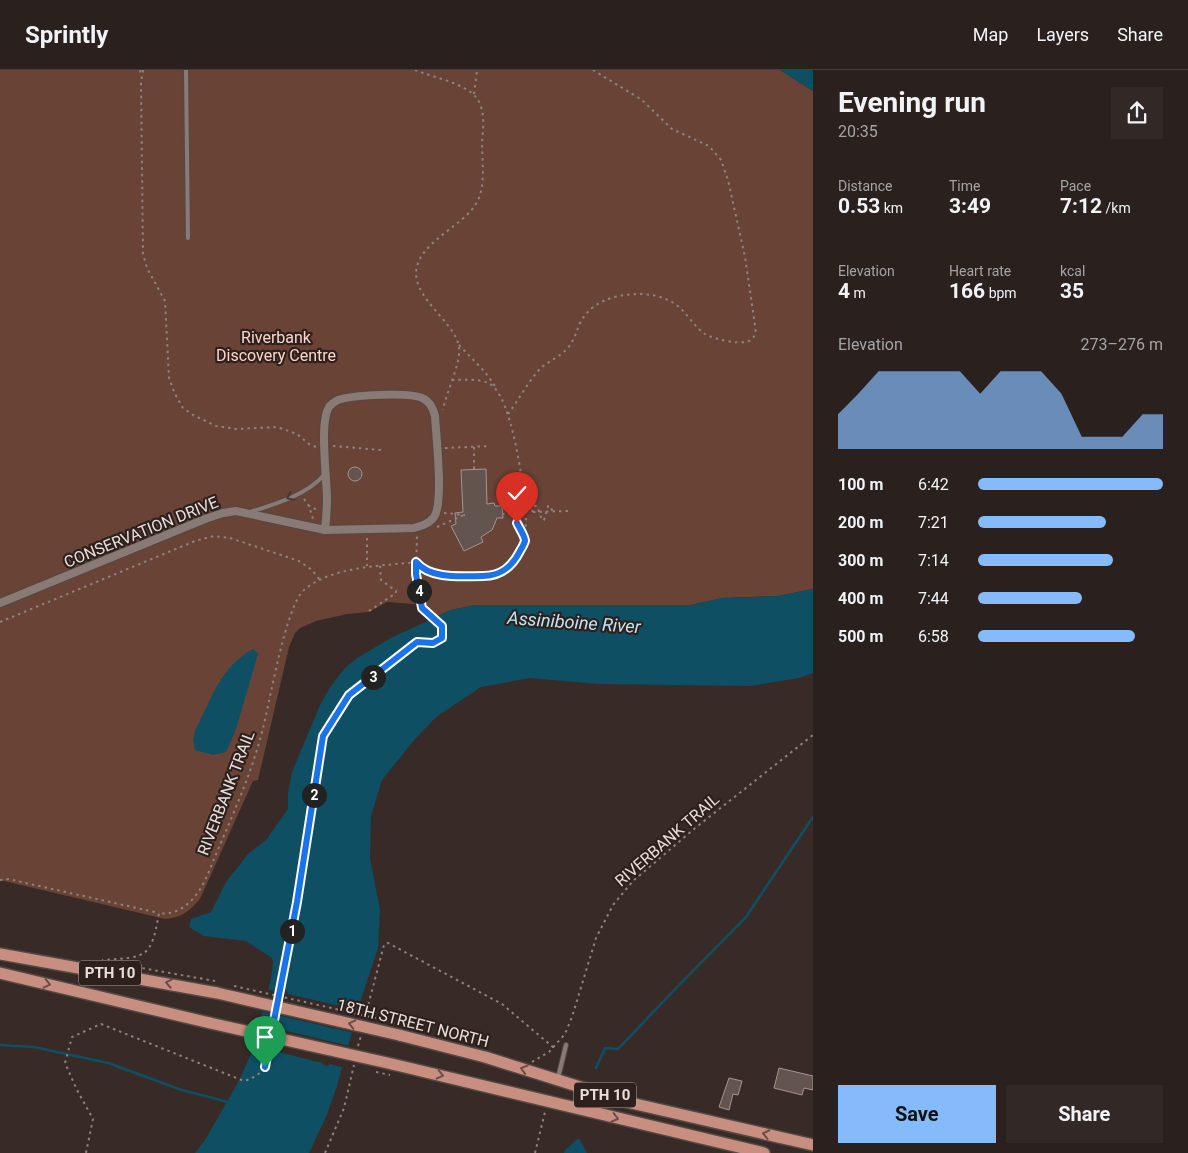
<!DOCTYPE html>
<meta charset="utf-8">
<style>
:root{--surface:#2a201d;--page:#322826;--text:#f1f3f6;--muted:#a5a3a4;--line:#463e3b;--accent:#85bbfb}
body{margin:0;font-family:Roboto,sans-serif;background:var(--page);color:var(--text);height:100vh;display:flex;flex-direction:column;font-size:19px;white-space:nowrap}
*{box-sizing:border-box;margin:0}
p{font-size:16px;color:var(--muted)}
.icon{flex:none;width:28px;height:28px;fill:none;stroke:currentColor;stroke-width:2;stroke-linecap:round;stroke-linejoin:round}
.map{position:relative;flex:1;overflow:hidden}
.details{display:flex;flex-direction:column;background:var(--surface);width:375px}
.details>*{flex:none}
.pin{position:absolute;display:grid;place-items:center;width:42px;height:42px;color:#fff;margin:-51px -21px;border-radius:50% 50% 50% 0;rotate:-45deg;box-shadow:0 0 5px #0007}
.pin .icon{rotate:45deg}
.km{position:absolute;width:25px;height:25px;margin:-12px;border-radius:50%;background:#222;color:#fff;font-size:14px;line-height:25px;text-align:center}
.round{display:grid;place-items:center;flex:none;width:52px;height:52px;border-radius:0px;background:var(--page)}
.summary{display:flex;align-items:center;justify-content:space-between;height:85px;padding:0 25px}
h1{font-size:28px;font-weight:700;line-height:38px}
.metrics{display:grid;grid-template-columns:repeat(3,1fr);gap:8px;height:85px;padding:5px 25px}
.metrics div{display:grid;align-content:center}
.metrics b{font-size:21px;font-weight:700}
.metrics small{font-size:14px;font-weight:400}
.metrics p{font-size:14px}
.chart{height:140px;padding:10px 25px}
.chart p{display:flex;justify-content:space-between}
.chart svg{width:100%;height:90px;margin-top:5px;fill:var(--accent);opacity:.7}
.action{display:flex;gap:10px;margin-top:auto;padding:10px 25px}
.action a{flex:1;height:58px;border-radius:0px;background:var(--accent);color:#111;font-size:20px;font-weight:700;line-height:58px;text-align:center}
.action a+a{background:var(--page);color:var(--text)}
ul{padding:0 25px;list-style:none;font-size:16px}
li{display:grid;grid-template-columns:80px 60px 1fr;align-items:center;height:38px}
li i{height:12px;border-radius:6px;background:var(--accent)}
header{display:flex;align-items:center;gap:30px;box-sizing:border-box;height:70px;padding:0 25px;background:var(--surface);border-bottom:1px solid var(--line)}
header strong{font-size:24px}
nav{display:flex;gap:28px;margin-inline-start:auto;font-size:18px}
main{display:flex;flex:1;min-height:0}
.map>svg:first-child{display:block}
.green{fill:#694335}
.water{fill:#0e4f63}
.pier{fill:#382b27}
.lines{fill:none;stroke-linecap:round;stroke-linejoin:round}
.stream{stroke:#0e4f63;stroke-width:2.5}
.building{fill:#63544f;stroke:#a59590}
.lane-casing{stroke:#534944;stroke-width:6}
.street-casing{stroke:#534944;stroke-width:10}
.primary-casing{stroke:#534944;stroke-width:14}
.path{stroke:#8d827f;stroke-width:2;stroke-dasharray:2.5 4;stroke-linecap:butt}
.lane{stroke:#8a7a75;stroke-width:4}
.street{stroke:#8a7a75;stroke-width:8}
.primary{stroke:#c88f80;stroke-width:11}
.primary-bridge-casing{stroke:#534944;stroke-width:14;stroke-linecap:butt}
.path-bridge{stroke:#8d827f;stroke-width:2;stroke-dasharray:2.5 4;stroke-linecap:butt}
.primary-bridge{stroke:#c88f80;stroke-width:11}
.oneway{stroke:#453733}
.oneway2{stroke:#6c4d45}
.route-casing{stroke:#fff;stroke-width:10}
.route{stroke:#1a73e8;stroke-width:6}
.labels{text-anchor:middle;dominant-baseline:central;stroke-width:4.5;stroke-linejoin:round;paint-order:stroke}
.shield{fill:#2e211d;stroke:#b0a6a3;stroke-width:1}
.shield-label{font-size:15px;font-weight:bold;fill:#e8dfdc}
.park-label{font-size:16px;fill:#fcd6c8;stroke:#2e211d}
.street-label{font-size:16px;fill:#e8dfdc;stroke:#2e211d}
.water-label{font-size:18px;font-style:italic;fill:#bee6f5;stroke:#2e211d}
</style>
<header>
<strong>Sprintly</strong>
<nav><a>Map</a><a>Layers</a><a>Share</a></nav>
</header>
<main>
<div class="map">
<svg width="813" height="1083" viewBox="0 0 813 1083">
<rect width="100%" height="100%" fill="#382b27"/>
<path class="green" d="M0,0H780L813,21V519L778,526L723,528L691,535H475L451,540L430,550L426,535L387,532L369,542L347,544L316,551L300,558L295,563L289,577L258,710L253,711L200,829C190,841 181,848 165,849L0,810Z"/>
<path class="water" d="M780,0H813V21Z
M813,519V603L799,608L750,616L598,614L530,608L481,617L436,647L415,669L382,710L371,746L370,789L380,839L378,878L361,929L337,1016L326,1047L309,1083H195L205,1070L240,1009L252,981L271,909L273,893L272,888L246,871L204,866L189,857L191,849L211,842L226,812L248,784L266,770L288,739V723L292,702L321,633L331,616L345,598L357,588L391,568L451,540L475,535H691L723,528L778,526Z
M253,579L258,584L235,662L226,682L213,685L195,680L193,670L195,661C211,630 220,597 253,579Z
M579,1068L587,1083H564L565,1080Z"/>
<path class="pier" d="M266,919L280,922L287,921L288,924L336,935L342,934L344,937L360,941L354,963L260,941Z
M257,954L350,976L345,998L330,994L328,996L324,995L322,993L275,981L273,983L268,982L267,980L251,976Z"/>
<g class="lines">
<path class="stream" d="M0,975L34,977L108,993L182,1020L228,1032
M596,998L605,978L618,979L681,913L746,847L813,747"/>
</g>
<path class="building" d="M348 404a7 7 0 1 1 14 0a7 7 0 1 1-14 0Z
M486,399L487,434L494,433L495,436H502L503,448H497L492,460L481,467L483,472L464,481L451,456L456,454L455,443L463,442L461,400Z
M779,998L813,1006V1020L804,1018L802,1025L774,1018Z
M729,1008L742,1011L738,1025L733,1024L729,1040L719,1037Z"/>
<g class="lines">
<defs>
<path id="lane" d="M186,0L188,168
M250,442C276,434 307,425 325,404
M558,1008L566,975"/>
<path id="street" d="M0,533L205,449L223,443L236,441L325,460L414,458C421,456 429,454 434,447C444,433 436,366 435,346C433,338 430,331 422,328C410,322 351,325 338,330C334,332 331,334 329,337C319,353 327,408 327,429C327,439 326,450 325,460"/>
<path id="primary" d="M0,884L217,923
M0,903L210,953
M399,965L485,987L631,1033L813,1075
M392,994L764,1083"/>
</defs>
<use href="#lane" class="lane-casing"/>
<use href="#street" class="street-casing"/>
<use href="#primary" class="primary-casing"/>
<path class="path" d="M140,0L141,5
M143,0L141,12L143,184L147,198L165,231L169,308L175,324L183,338L193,345L216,356L237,359L277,357L297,364L309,374L316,377
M415,0C434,8 473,14 480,34C485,46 483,60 482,72C482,92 486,115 477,132C465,156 417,172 416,203C416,231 457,254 459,278C461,293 446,323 443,340
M474,24L477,0
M459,275L485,302L495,316
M452,310C463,310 480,308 490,314C512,327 522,411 526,437
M508,344C518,331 528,312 539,300C546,292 558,288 566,280C574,272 576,262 580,253C591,231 616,224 639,224C651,224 665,227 675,234C687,242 693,256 705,264C713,269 745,277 752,269C756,265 756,260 755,255L745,187L728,110L721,90L709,76L672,59L642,30L593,0
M333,376L381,380
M474,377V400
M445,378L490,376
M304,429L309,436L313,449
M308,435L319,441
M532,442L534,436H537L542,450H544L548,436H550L553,442
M533,442L568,441
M444,443L465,445
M516,443L520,459L525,468
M502,444L522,443
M437,457L464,445
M367,468V496
M417,492C426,505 441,504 456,505C467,506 480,508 491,506C518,502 526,471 526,448
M369,541L396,523V521L381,510L380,495
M0,552L195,471L214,466L230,468L299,491L312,500L320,510
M0,810L8,809L159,843
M102,892L103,890C148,887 151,888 159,843C176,846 190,834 199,821C208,807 213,790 220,775C236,737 253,699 263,658C270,631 286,535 304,520C332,496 382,496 417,492
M136,897L215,911
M279,926L297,832L323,667L349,625L417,572L433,573L442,568V556L422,538L416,504L417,465
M365,947L384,875L388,873L502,934L554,978
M402,954L431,962
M273,958L275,946
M358,976L361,966
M532,992L549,982L565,964L572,947L596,868L613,835L633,811L694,759L813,665
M86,1083L93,1049L77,1020L65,993L72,967L101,954L244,1011C266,1004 265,996 269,975
M325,1083L344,1038L354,995
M535,1083L545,1042"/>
<use href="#lane" class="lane"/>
<use href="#street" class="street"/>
<use href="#primary" class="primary"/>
<defs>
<path id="primary-bridge" d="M217,923L399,965
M210,953L392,994"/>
</defs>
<use href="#primary-bridge" class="primary-bridge-casing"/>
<path class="path-bridge" d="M234,916L402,954
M376,1002L390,1005"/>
<use href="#primary-bridge" class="primary-bridge"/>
</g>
<defs><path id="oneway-chevron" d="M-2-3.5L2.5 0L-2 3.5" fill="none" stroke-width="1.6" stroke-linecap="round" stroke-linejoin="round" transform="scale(1.25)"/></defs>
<use class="oneway" href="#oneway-chevron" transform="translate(290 427) rotate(154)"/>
<g class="oneway2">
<use href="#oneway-chevron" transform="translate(169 913) rotate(-169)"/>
<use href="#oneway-chevron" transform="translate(47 914) rotate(13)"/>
<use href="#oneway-chevron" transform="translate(352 954) rotate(-167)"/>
<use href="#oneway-chevron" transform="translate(524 999) rotate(-163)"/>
<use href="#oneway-chevron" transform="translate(440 1005) rotate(13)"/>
<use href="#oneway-chevron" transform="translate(615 1048) rotate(14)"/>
<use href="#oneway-chevron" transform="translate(766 1064) rotate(-168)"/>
</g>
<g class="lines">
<defs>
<path id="route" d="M265,997L297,832L323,666L349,625L417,572L433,573L442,568V556L422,538L416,504V492C431,510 463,506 483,506C501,506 512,497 520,481C522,478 524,474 525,471C525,466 519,458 517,453"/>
</defs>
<use href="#route" class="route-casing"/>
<use href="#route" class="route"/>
</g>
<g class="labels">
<g class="shield">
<rect x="79" y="890.5" width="62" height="25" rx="4"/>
<rect x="574" y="1012.5" width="62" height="25" rx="4"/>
</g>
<g class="shield-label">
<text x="110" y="903">PTH 10</text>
<text x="605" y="1025">PTH 10</text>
</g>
<g class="park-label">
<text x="276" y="267">Riverbank<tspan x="276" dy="18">Discovery Centre</tspan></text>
</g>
<g class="street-label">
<text transform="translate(141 462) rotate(-22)">CONSERVATION DRIVE</text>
<text transform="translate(226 723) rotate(-69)">RIVERBANK TRAIL</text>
<text transform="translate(667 770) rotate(-41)">RIVERBANK TRAIL</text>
<text transform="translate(413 953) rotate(14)">18TH STREET NORTH</text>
</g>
<g class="water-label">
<text transform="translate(574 552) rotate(4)">Assiniboine River</text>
</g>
</g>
</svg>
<div class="pin" style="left:265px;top:997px;background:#1e9e55"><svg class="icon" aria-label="arrive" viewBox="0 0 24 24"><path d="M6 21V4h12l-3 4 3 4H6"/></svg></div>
<div class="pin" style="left:517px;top:453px;background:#d93025"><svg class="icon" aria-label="check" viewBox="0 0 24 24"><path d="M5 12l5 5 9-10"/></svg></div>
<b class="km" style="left:292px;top:861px">1</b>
<b class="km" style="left:314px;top:725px">2</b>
<b class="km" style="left:373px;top:607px">3</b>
<b class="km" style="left:419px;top:521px">4</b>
</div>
<section class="details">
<div class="summary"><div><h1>Evening run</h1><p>20:35</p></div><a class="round"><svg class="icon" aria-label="share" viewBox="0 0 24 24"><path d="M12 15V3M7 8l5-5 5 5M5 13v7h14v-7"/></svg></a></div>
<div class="metrics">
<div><p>Distance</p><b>0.53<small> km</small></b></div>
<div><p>Time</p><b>3:49</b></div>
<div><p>Pace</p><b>7:12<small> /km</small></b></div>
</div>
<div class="metrics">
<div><p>Elevation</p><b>4<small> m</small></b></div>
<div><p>Heart rate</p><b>166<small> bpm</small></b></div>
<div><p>kcal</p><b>35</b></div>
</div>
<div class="chart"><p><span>Elevation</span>273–276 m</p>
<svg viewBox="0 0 160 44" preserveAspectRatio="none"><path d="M0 44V27L10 17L20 6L30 6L40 6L50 6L60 6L70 17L80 6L90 6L100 6L110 17L120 38L130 38L140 38L150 27L160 27V44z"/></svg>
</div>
<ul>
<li><b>100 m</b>6:42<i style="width:100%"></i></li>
<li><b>200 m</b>7:21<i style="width:69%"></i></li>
<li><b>300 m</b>7:14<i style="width:73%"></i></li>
<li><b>400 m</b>7:44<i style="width:56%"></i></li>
<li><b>500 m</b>6:58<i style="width:85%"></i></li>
</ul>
<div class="action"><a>Save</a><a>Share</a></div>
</section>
</main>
